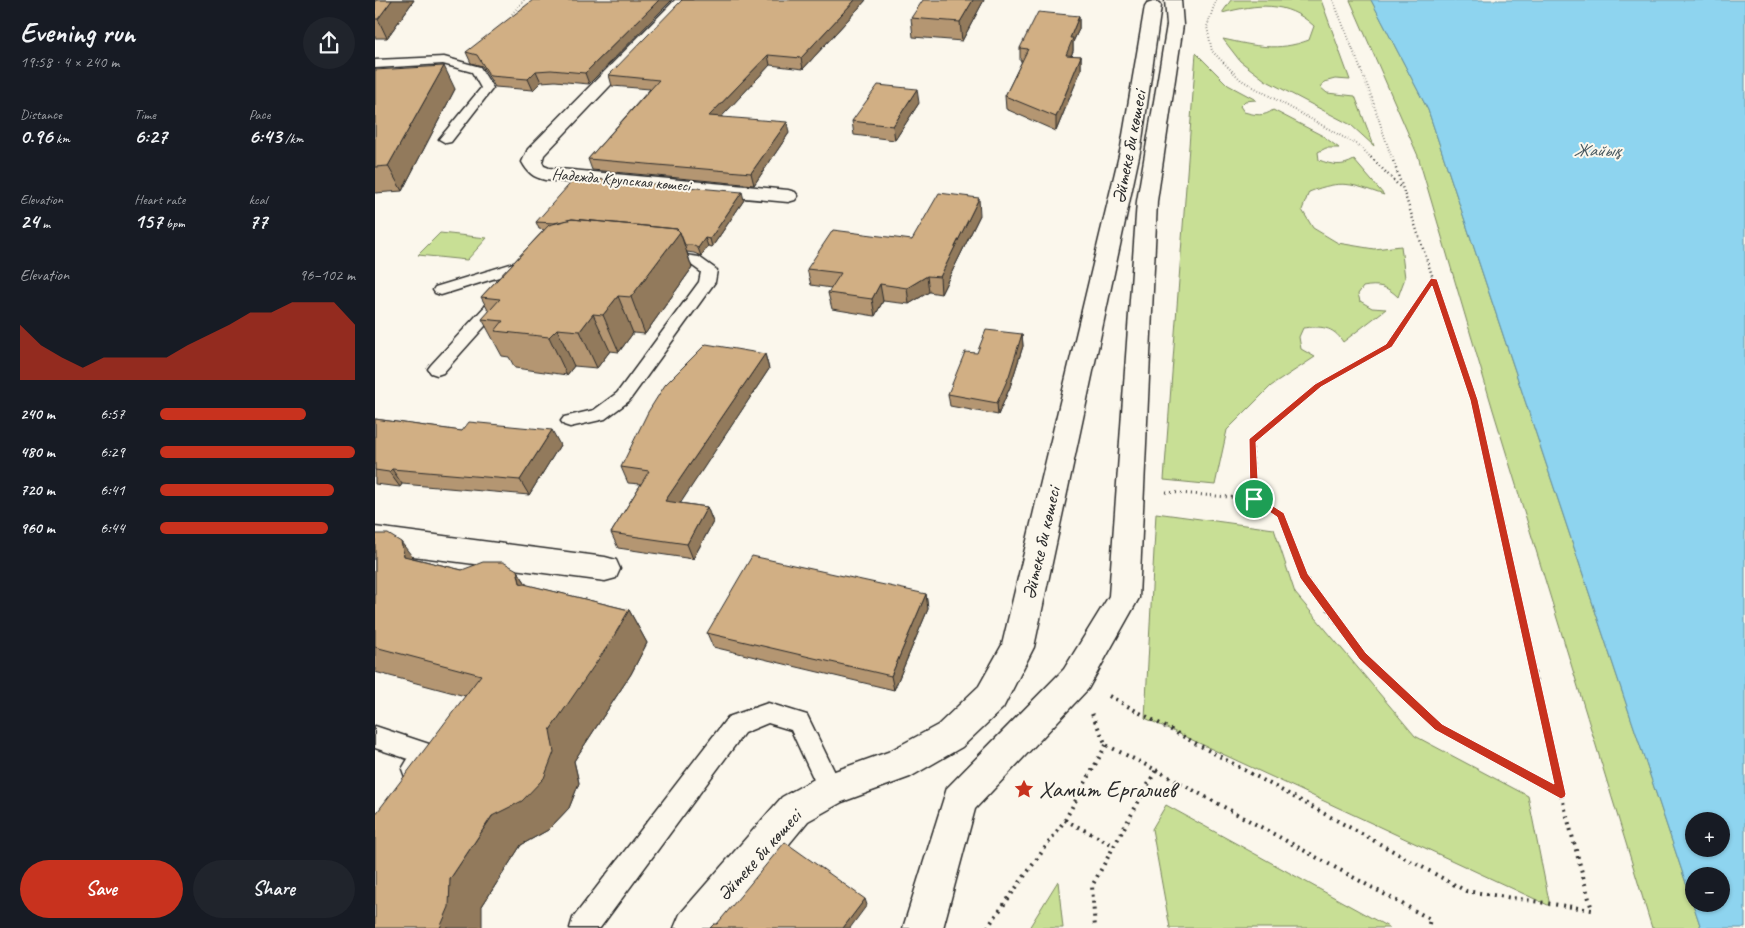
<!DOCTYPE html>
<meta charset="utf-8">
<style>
:root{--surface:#171b24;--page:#20242c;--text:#f1f3f6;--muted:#9ea1a6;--accent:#c8321e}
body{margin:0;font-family:Caveat,sans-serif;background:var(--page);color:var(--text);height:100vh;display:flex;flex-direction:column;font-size:19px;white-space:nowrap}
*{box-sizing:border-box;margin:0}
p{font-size:16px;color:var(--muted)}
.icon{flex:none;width:28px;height:28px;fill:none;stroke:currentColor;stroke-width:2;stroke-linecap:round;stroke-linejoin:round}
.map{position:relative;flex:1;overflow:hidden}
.sheet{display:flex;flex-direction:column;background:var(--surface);width:375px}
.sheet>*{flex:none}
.tools{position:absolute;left:1310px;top:812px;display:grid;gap:10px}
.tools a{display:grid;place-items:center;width:45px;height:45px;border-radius:50%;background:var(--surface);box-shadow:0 1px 4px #0004;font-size:25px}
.pin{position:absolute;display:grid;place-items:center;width:42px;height:42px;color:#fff;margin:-21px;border:2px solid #fff;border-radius:50%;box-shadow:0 1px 5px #0007}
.round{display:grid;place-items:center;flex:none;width:52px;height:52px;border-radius:26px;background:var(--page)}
.summary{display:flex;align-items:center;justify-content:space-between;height:85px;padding:0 20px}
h1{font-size:28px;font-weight:700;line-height:38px}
.figures{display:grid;grid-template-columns:repeat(3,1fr);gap:8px;height:85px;padding:5px 20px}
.figures div{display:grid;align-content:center}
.figures b{font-size:21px;font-weight:700}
.figures small{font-size:14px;font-weight:400}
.figures p{font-size:14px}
.chart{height:140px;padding:10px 20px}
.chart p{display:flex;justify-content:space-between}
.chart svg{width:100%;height:90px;margin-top:5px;fill:var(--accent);opacity:.7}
.button{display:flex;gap:10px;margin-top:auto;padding:10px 20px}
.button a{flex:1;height:58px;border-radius:30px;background:var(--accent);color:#fff;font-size:20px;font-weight:700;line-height:58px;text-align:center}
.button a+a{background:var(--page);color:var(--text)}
ul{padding:0 20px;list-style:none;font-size:16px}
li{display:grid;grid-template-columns:80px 60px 1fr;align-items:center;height:38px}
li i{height:12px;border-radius:6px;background:var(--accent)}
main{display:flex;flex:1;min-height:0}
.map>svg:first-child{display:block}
.green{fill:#c8df95;stroke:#7a8560}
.water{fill:#8ed4ef;stroke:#6690a1;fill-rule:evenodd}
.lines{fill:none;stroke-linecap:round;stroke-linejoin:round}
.lane-casing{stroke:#2b2b2b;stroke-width:3}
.street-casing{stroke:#2b2b2b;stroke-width:3}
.path-far3{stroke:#2b2b2b;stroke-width:2;stroke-dasharray:0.5 2.5;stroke-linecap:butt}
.path-far2{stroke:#2b2b2b;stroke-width:2.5;stroke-dasharray:1 3;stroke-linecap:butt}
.path-far1{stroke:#2b2b2b;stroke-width:3;stroke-dasharray:1 4;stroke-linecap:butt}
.path{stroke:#2b2b2b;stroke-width:4;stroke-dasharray:2 5;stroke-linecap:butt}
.lane{fill:#fbf7ec;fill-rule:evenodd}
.street{fill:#fbf7ec;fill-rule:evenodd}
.wall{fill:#b49672;stroke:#2b2b2b}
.shaded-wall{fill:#927a5c;stroke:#2b2b2b}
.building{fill:#d1af84;stroke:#2b2b2b}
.route{fill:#c8321e;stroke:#fff;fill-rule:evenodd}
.labels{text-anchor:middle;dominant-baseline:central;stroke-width:4;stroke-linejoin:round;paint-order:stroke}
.far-street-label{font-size:16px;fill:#2b2b2b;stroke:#fbf7ec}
.far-water-label{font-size:18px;font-style:italic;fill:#44555c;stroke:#fbf7ec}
.street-label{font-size:20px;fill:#2b2b2b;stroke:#fbf7ec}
.near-poi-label{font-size:24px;fill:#2b2b2b;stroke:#fbf7ec;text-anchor:start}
</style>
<main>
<section class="sheet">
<div class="summary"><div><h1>Evening run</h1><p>19:58 · 4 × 240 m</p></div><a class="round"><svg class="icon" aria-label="share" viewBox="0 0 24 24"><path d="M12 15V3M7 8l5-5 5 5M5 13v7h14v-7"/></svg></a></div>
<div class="figures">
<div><p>Distance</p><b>0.96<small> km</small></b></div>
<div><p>Time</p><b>6:27</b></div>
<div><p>Pace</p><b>6:43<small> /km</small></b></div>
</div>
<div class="figures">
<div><p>Elevation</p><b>24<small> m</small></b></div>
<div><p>Heart rate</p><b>157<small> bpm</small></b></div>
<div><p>kcal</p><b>77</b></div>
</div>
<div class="chart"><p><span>Elevation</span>96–102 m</p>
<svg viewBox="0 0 160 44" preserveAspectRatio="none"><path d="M0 44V17L10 27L20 33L30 38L40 33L50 33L60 33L70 33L80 27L90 22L100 17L110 11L120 11L130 6L140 6L150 6L160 17V44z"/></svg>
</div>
<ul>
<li><b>240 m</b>6:57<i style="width:75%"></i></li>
<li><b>480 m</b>6:29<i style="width:100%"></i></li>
<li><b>720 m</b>6:41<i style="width:89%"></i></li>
<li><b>960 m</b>6:44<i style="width:86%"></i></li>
</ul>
<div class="button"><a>Save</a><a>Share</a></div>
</section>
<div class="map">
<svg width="1370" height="928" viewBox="0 0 1370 928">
<rect width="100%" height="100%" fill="#fbf7ec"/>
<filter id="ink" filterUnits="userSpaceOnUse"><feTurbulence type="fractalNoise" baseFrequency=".02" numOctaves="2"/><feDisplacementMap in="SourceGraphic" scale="10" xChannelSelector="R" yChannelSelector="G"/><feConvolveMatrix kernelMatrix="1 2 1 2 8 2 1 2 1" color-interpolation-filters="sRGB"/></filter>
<g filter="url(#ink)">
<path class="green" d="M856,0H946L975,80L960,79L949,82L945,87L952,93L980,96L999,146L976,125L890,80L865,61L848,39C881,46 902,52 934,40L939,26C911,0 882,4 847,13Z
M975,0H996L1053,110L1326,928H1277L1118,410L1043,156Z
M821,53L853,85L881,100L870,101L865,106L869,112C880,115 889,117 898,110L948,136L964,148H951L943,152L944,160C957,165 967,167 979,160L1009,195C977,184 967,179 934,192L927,210L938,228L963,243L999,249L1026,246L1030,278L1023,297C1012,286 1003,284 988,287L983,294L985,301L997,308L1011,309L968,342C958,326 946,326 928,328L924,337L926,349L940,357L896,386L852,430L840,485L789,480Z
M65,233L112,238L92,260L43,255Z
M781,513L899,529L920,593L1040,736L1153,796L1175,906L770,718Z
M791,805L1015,928H795L777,829Z
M683,881L688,928H654Z"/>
<path class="water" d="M996,0H1370V928H1326L1053,110ZM1319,821H1346V849H1319ZM1319,876H1346V904H1319Z"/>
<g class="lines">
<defs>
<path id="lane" d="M69,57L105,67L118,88L76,142L71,143L64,139L106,88L97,72L68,64L0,68V60Z
M290,252L324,257L342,270L340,282L254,401L230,419L195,427L189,425L186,421L189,417L219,410L242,393L324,282L326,272L315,264L285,260L282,257L285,254Z
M155,258L160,260L163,263L160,266L66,295L60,293L58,290L60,287Z
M130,289L136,291L138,294L136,297L68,373L62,375L56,373L53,369L56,365L124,291Z
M393,703L432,715L468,789L465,797L456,801L447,797L416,730L393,723L369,733L225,928H195L198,918L353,717Z
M0,726L60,746L64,754C59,766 51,776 39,780L30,777L27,769L33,759L0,748Z"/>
<path id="street" d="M300,0H317L169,155L167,162L169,166L174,168L413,190L420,192L423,196L420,200L413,202L170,180C158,177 153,173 147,162L153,149Z
M790,0H806L808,25L782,201L764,598L713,689L600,809L568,928H528L572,788L689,669L734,596L762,201L792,25Z
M778,1L784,3L786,6L766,147L659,647L628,708L587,747L535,777L467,802L433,821L345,928H299L305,914L407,797L443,777L513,752L563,725L604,686L627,645L746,147L770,6L772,3Z
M0,527L230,557L241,560L245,569L241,578L230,581L0,551Z"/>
</defs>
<use href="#lane" class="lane-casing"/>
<use href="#street" class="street-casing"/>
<path class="path-far3" d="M841,0L832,27L837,51L866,80L986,147L997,159
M958,0L994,90L1017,159
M137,14L149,0"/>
<path class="path-far2" d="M996,157L1026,188
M1017,157L1085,358
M992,358L1014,346L1058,280"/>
<path class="path-far1" d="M1084,357L1099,400L1145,610
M791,492L879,499L906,515L929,575L954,610
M879,499L877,441L943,386L994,357"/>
<path class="path" d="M953,609L987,656L1063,727L1186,794
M734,696L1091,891L1217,910L1186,794L1145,609
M717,714L731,745L781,770L717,886L720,928
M781,770L1055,919L1053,928
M690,820L738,845
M612,928L690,820L731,745"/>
<use href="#lane" class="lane"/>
<use href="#street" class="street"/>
</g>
<path class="wall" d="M0,0H39L12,38H0Z
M297,0L214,84L180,81L166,82L158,90L120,87L107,66L96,63L91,52Z
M491,0L428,69L395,65L346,117L414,133L379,185L217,170L213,159L275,89L237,86L234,75Z
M609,0L587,41L538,37L536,18Z
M704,16V29L698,42V51L696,56H706V70L681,131L631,109L630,96L647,61H645V48Z
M0,70L80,89L27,191L0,193Z
M544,103L520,140L479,135L477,121Z
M369,200L337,247L333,246L326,256L319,253L312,252L317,268L270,334L258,333L244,352L235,351L222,368L199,366L192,375L140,368L134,357L127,356L107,319L114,312L106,297L169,230L164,229L161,222Z
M605,215L566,294L554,292L534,304L508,301L500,316L457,309L453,293L456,288L436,285L432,269L537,240Z
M647,334L648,346L635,387L623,415L575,406L573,394L602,353Z
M390,354L394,369L305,503L332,507L338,522L318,559L243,548L236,533L266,484L253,483L246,467Z
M0,419L185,445L154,495L27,484L25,487L0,484Z
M0,534L38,558L87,570H142L152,585L254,610L272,643L256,674L199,761L204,783L194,808L173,830L146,845L107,906L90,696L0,672Z
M551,594L553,609L519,690L338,647L332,633Z"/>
<path class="shaded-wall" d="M17,0H39L12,38L3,19Z
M284,0H297L214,84L210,73Z
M480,0H491L428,69L426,58Z
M598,0H609L587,41L585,22Z
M704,16V29L698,42V51L691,68V55L695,38Z
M393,55L395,65L337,127L334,116Z
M706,56V70L681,131V117Z
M69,66L80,89L27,191L13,166Z
M161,71L166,82L158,90L153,79Z
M542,89L544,103L520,140L518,126Z
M412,122L414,133L379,185L376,173Z
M367,192L369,200L337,247L335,239Z
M604,198L605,215L566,294L565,277Z
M305,232L317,268L270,334L256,297Z
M330,238L333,246L326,256L323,248Z
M552,276L554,292L534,304L532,288Z
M505,284L508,301L500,316L497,299Z
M243,296L258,333L244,352L228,315Z
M218,314L235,351L222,368L205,331Z
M182,329L199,366L192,375L174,337Z
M647,334L648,346L635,387L623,415L622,403Z
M390,354L394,369L297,516L290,501Z
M177,430L185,445L154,495L145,480Z
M17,469L27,484L25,487L14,472Z
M332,507L338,522L318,559L312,544Z
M26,542L53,577L29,556Z
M142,570L164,604L145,583Z
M551,594L553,609L519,690L516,676Z
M254,610L272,643L256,674L199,761L204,783L194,808L173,830L146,845L107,906V928H65L75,879L175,730Z
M490,899L492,905L475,928H468Z"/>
<path class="building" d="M0,0H17L3,19H0Z
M158,0H284L210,73L176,70L161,71L153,79L115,76L102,55L91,52Z
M307,0H480L426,58L393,55L334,116L412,122L376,173L213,159L284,80L234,75Z
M548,0H598L585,22L536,18Z
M663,12L704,16L695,38H698L691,55L706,56L681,117L630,96L653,49L645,48Z
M69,66L13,166L0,167V70Z
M503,85L542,89L518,126L477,121Z
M201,177L367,192L335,239L330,238L323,248L317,245H310L305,232L302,229L197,219L179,223L161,222Z
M564,193L604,198L565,277L552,276L532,288L505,284L497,299L453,293L466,273L432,269L458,230L537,240Z
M197,219L302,229L305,232L256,297L243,296L228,315L218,314L205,331L182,329L174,337L120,331L128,321L107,319L125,299L106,297L174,225Z
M611,330L647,334L634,376L622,403L573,394L590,352L602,353Z
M331,344L390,354L290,501L332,507L312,544L236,533L274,471L246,467L273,412L290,385Z
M0,419L87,431L94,422L177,430L145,480L17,469L14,472L0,470Z
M0,534H13L26,542L29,556L87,570L108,562H128L142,570L145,583L254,610L236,641L175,730L179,752L169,778L147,801L117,816L75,879L74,907L65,928H0V815L106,675L0,647Z
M377,556L551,594L516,676L332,633Z
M410,842L490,899L468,928H335L339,924H342Z"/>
</g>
<path class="route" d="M1056,278L1062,279L1103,400L1191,794L1190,797L1186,799L1060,730L984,659L925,578L902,517L875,499L874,439L940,384L1011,344ZM1057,286L1095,400L1179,784L1067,724L991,653L933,574L909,513L884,497L881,442L946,387L1017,347Z"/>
<defs>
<symbol id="sight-bare" viewBox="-9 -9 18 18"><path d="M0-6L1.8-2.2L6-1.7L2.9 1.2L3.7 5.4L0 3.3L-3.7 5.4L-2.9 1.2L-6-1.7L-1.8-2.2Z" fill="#c8321e" stroke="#fbf7ec" stroke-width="2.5" paint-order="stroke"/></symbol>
</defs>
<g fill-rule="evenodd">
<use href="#sight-bare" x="635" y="775" width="28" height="28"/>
</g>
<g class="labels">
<g class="far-street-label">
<text transform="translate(246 180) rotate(5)">Надежда Крупская көшесі</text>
</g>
<g class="far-water-label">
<text x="1222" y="150">Жайық</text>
</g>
<g class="street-label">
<text transform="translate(754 147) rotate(-79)">Әйтеке би көшесі</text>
<text transform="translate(666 543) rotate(-77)">Әйтеке би көшесі</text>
<text transform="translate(384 855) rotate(-48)">Әйтеке би көшесі</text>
</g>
<g class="near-poi-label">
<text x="664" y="789">Хамит Ергалиев</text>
</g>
</g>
</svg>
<div class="tools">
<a>+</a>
<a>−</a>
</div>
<div class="pin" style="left:879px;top:499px;background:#1e9e55"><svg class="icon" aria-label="arrive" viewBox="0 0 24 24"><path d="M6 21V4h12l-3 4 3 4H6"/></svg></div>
</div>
</main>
